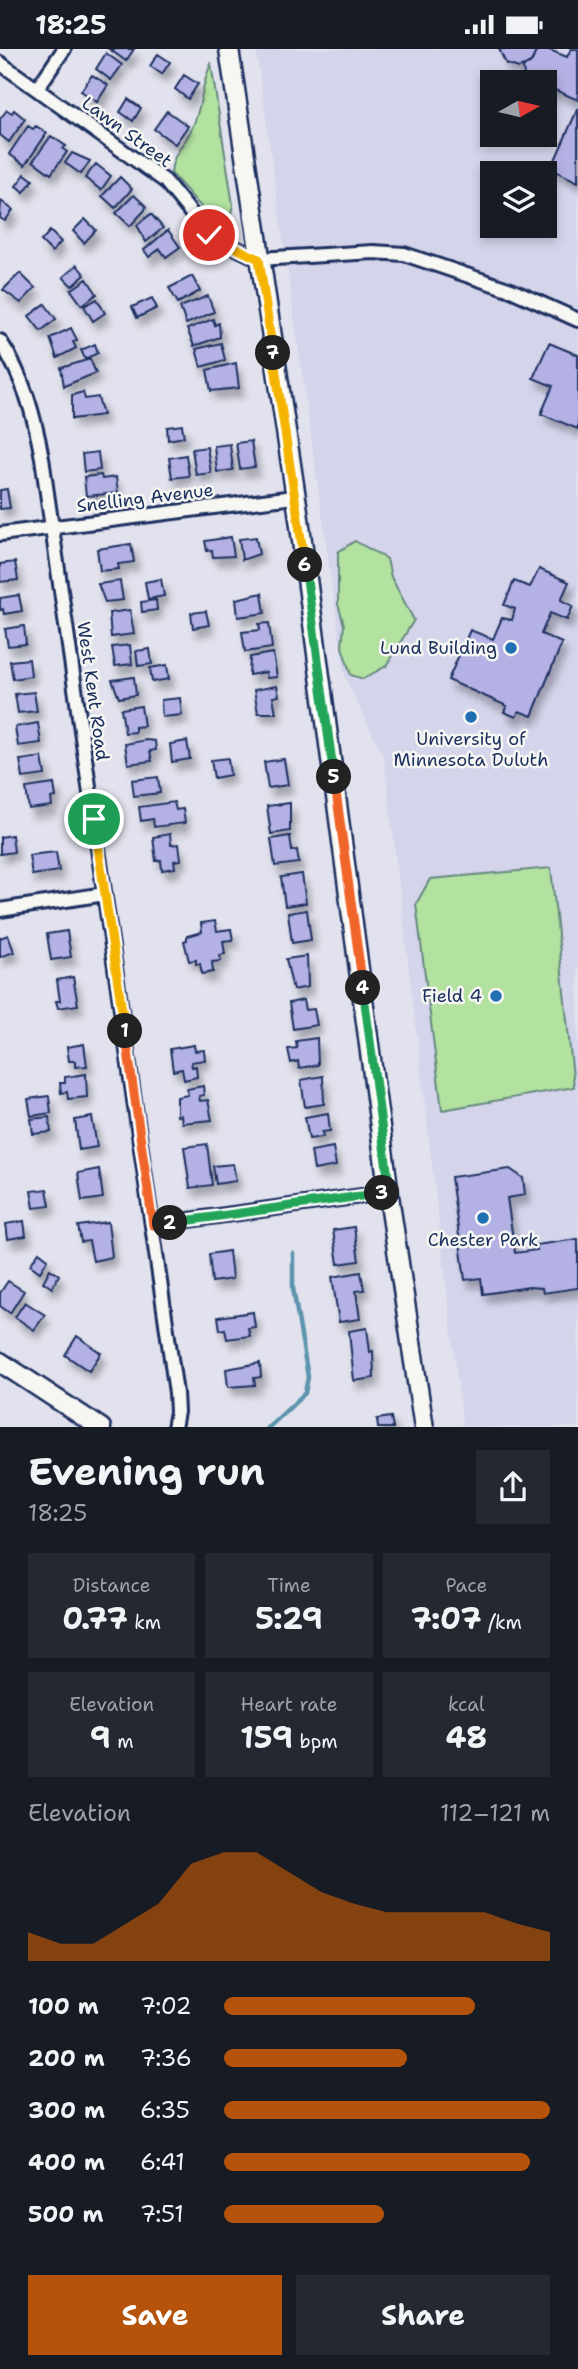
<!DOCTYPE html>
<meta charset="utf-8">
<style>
:root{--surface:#171b24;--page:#242831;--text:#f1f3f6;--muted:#9ea1a6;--accent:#b45309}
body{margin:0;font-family:"Shantell Sans",sans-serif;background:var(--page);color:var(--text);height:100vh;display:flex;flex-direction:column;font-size:26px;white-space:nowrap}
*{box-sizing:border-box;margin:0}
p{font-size:23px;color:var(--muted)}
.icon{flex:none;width:38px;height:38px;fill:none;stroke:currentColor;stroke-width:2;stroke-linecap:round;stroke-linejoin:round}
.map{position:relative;height:1378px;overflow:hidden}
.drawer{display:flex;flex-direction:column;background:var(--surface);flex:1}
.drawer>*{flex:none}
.needle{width:46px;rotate:82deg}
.controls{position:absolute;left:480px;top:21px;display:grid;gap:14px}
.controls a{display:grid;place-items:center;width:77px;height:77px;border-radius:0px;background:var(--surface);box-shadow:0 4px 10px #0003;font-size:35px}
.pin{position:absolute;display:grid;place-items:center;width:60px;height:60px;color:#fff;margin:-30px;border:4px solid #fff;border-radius:50%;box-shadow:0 2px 7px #0007}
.km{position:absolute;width:35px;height:35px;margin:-18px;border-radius:50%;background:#222;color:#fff;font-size:19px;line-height:35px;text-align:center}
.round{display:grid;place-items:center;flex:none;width:74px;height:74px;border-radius:0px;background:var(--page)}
.head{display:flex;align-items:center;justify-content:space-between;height:119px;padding:0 28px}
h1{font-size:38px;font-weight:700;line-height:52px}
.stats{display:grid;grid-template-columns:repeat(3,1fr);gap:10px;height:119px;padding:7px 28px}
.stats div{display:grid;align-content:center;border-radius:0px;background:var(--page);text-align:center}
.stats b{font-size:30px;font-weight:700}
.stats small{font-size:19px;font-weight:400}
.stats p{font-size:19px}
.chart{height:196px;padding:14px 28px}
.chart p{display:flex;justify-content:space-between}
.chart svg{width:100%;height:126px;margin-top:7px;fill:var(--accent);opacity:.7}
.cta{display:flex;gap:14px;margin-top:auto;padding:14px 28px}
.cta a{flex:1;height:80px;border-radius:0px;background:var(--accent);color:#fff;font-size:28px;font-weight:700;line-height:80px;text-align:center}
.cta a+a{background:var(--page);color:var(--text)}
ul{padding:0 28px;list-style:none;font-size:23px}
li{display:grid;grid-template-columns:112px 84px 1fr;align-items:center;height:52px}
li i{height:18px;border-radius:9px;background:var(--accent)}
.status{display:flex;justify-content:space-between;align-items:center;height:49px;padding:0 35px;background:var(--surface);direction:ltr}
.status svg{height:19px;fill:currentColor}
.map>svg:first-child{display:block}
.built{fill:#d4d4eb;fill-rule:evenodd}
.green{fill:#b2e1a0;stroke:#66887f;stroke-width:2}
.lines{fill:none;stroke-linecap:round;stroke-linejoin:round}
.stream{stroke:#5b93ad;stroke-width:4.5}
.building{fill:#b4b2e4;stroke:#1b2f5e;stroke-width:2;filter:url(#shadow)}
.street-casing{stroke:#1b2f5e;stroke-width:18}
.secondary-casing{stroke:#1b2f5e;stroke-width:23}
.street{stroke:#f6f6f2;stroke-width:12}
.secondary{stroke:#f6f6f2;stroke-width:18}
.split-1-casing{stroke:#fff;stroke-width:14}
.split-2-casing{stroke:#fff;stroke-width:14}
.split-3-casing{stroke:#fff;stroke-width:14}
.split-4-casing{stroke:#fff;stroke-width:14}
.split-5-casing{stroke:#fff;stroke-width:14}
.split-6-casing{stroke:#fff;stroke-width:14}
.split-7-casing{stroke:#fff;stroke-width:14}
.split-8-casing{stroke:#fff;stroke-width:14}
.split-1{stroke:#f5b400;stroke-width:9}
.split-2{stroke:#f0652b;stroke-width:9}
.split-3{stroke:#22a559;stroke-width:9}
.split-4{stroke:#22a559;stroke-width:9}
.split-5{stroke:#f0652b;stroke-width:9}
.split-6{stroke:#22a559;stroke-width:9}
.split-7{stroke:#f5b400;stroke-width:9}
.split-8{stroke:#f5b400;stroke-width:9}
.poi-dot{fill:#1f6fb2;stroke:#f6f6f2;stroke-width:2.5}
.labels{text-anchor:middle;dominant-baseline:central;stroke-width:5;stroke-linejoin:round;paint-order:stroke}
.street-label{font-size:18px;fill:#1b2f5e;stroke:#f6f6f2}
.poi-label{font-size:18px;fill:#1b2f5e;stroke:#f6f6f2;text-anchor:end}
</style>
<div class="status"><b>18:25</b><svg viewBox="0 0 49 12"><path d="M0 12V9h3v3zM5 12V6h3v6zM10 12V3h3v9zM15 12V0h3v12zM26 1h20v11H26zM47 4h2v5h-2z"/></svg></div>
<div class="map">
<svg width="578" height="1379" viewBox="0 0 578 1379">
<defs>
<filter id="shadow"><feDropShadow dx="4.5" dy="8" stdDeviation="3.5" flood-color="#0004"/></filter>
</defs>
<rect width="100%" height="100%" fill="#e2e2ee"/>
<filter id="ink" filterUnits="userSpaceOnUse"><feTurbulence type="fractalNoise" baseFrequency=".0143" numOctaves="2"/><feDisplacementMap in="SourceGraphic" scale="14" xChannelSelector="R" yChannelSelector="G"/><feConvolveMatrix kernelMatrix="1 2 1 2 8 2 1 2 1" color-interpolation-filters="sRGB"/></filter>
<g filter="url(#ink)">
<path class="built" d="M256,0H578V1378H463L384,709L345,628ZM492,33H544V86H492ZM492,124H544V177H492Z"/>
<path class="green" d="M211,15L233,156L231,165L218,177L171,124C172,105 184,96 192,79C202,59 201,36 211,15Z
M355,492L387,510L391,528L414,571L386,617L363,630L351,626L342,598L344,576L338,555V503Z
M551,819L574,1038L442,1061L416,855L430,830Z"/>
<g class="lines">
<path class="stream" d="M268,1379L305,1344L308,1328L293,1239V1204"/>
</g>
<path class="building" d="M109,0H134L126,12Z
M499,0H537V1L530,15L519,19L506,15Z
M537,0H547L567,8L571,0H578V51L553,40L544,45V33H525L523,19L532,12Z
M106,4L122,16L111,31L96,20Z
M158,5L170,13L162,25L150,17Z
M92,26L108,36L97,53L81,42Z
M184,26L198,35L188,50L175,40Z
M128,50L141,59L133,72L120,63Z
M578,59V133L551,120Z
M7,61L12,64L14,61L25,70L9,93L0,86V70Z
M167,62L188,77L175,95L154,80Z
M28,77L33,80L36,77L47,84L25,116L9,105Z
M51,87L66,97L63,100L67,103L51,125L33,112Z
M72,104L90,112L81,125L65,114Z
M96,115L111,127L101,141L85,129Z
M25,125L33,131L24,143L16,137Z
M120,128L132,140L115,159L102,147Z
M134,146L146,157L145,161L130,177L116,164Z
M1,152L13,161L5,172L0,169Z
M151,165L163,179L146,193L137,176Z
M85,170L96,181L84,194L73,182Z
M168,181L180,198L166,208L160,200L149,208L144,201Z
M50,182L61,193L52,203L41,192Z
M77,216L85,226L72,237L63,228Z
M20,224L35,239L21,254L3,241Z
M192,227L200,242L178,254L169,239Z
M87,230L97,245L82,256L71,241Z
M208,247L214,263L186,275L180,258Z
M152,249L157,259L137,269L132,258Z
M97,250L105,264L93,272L84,257Z
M45,255L56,270L41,282L29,267Z
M213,270L215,276L219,274L220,288L194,297L187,280Z
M71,279L77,291L73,293L76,299L57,309L50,289Z
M221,294L225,311L201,318L196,300Z
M549,294L578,306V380L541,365L553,337L533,329Z
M95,295L98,304L85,310L81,301Z
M90,310L96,324L64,337L61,319Z
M236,314L239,339L211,342L207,321Z
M83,343L85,350L98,348L103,366L72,370V346Z
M182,376L184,388L168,391L167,378Z
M251,392L255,418L240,420L236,394Z
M230,395L233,421L217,423L214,397Z
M207,398L211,424L196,426L192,400Z
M98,403L100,421L84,423L82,405Z
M186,406L189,427L172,429L169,409Z
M101,426L102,430L116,428L118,444L86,447L84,428Z
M7,440L10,459L0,460V441Z
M231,488L234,507L213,508L212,501L207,502L205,492Z
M256,488L259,505L242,511L239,490Z
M131,495L134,513L118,515L119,520L100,522L97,500Z
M15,513L18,531L0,533V515Z
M539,520L569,533L561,551L573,557L567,571L550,564L541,585L562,594L532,667L519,662L516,668L504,663L507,657L448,631L470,581L493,590L502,569L512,571L515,560L504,556L514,532L530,538Z
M161,530L164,547L148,550L145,533Z
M120,532L123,551L105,553L98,535Z
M262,544L265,564L238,568L236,550Z
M19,546L22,562L4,565L3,560L0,561V549Z
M156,551L157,561L142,563L141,553Z
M130,561L134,585L111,588L109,564Z
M206,562L209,576L193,579L191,564Z
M269,574L272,599L245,603L242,583L260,581L259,575Z
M24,577L26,595L8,597L5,580Z
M130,596L132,615L115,617L112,598Z
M150,600L152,615L138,617L136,602Z
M273,604L277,628L267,629L266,623L249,626L250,608Z
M29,610L31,627L13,630L10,612Z
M167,616L169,630L152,633L150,619Z
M134,628L136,646L119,649L112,631Z
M277,637L279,647L273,648L276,664H258L254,641Z
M34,643L37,662L18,664L15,645Z
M180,649L182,666L162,668L161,651Z
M141,657L144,677L135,678V683L125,684L121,660Z
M38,674L41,694L18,697L15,678Z
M146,691L155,692L156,701L150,702L152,712L128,715L125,695Z
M187,692L190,710L172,713L170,695Z
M42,708L45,726L23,729L20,711Z
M228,709L230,726L214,729L211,711Z
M284,710L288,736L268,739L264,713Z
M158,728L160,744L134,747L132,731Z
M54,735L56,748L51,749L52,757L29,760L26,739Z
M174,753L176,761L183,760L185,774L154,778L153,770L141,772L139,758Z
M290,754V782L271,785L267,757Z
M170,785L171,796L179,795L181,811L174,812L175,819L162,821L161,811L156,812L153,788Z
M12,786L14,803L0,805V788Z
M290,787L292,802L297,801L299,814L275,817L271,790Z
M56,803L59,822L32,826L29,806Z
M302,825L306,854L285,857L281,828Z
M307,861L311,891L292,894L288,864Z
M215,872L217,882L231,880L233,891L223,892L225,905L220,906L221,912L212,913L213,923L202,925L200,915H196V911L189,912L184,892L187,891V887L202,883L201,874Z
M67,882L71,908L51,911L47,885Z
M8,886L14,903L0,908V889Z
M307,907L308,938L293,941L286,910Z
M73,928L78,956L58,959L56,952H60L57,931Z
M303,951L305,961L314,960L317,976L293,980L289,954Z
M317,989L318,1016L299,1019L298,1012L291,1014L288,1000L297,999L296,992Z
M84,995L87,1017L75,1018V1012H69L67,998Z
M194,996L195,1002L204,1001L205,1011L191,1013L192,1018L196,1017L197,1028L184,1031L182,1020L173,1022L170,1000Z
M86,1025L87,1048L68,1050L67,1043L61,1044L60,1034H65V1028Z
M323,1027L324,1055L305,1058L301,1031Z
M203,1037L204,1046L199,1047L200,1052L208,1051L212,1071L182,1074L181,1066L177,1067V1048L188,1046L187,1040Z
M49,1047L51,1064L31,1067L28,1050Z
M328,1064L330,1082L322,1083L323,1088L309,1090L305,1068Z
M49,1068L51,1083L33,1085L31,1070Z
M92,1068L97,1098L79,1101L75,1071Z
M207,1095L212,1136L190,1139L184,1098Z
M333,1098L336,1117L314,1121L311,1102Z
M233,1115L236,1132L216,1135L213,1117Z
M99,1120L103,1149L82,1152L78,1124Z
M510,1120L523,1129L525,1146L507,1149L515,1204L537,1201L536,1196L578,1190V1239L543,1244L542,1239L529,1238L483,1245L481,1229L465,1231L451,1128Z
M47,1140L50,1157L34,1159L31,1142Z
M24,1172L26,1187L8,1190L6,1175Z
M108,1173L112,1208L93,1212L89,1192L81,1193L78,1177Z
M354,1178L359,1212L338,1215L333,1181Z
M229,1202L232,1230L212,1233L209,1205Z
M39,1203L48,1210L40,1223L30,1216Z
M50,1220L59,1226L52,1239L43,1233Z
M361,1223L364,1241L356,1242L360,1270L339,1273L332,1228Z
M8,1232L24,1242L10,1264L0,1257V1244Z
M25,1253L45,1266L34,1281L15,1268Z
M253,1263L255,1278L248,1279L250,1287L227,1290L225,1280L220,1281L218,1268Z
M367,1279L370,1303L373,1302L374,1329L354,1332L349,1282Z
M77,1287L101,1304L89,1322L65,1306Z
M260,1314L261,1328L254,1329L255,1336L228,1338L226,1320Z
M391,1368L393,1379H378L377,1370Z"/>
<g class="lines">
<defs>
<path id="street" d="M0,14L165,132L209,186L259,210L373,203L404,205L511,241L578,271
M37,40L64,0
M0,292C24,329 34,365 42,409L176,1344L177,1363L174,1379
M0,485L294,448
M0,861L105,845
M153,1176L390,1143"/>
<path id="secondary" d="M229,0L298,462L391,1161L424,1379
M0,1313L101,1379"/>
</defs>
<use href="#street" class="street-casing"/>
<use href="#secondary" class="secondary-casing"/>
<use href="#street" class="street"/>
<use href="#secondary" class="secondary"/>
</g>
</g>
<g class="lines" filter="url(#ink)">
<defs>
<path id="split-1" d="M94,770L125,982"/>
<path id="split-2" d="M125,982L153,1176L170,1174"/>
<path id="split-3" d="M170,1174L382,1144"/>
<path id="split-4" d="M363,939L390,1143L382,1144"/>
<path id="split-5" d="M334,728L363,939"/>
<path id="split-6" d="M305,516L334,728"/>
<path id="split-7" d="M273,304L305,516"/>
<path id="split-8" d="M209,186L259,210L273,304"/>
</defs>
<use href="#split-1" class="split-1-casing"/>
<use href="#split-2" class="split-2-casing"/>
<use href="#split-3" class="split-3-casing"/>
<use href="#split-4" class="split-4-casing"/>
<use href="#split-5" class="split-5-casing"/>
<use href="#split-6" class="split-6-casing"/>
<use href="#split-7" class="split-7-casing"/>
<use href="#split-8" class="split-8-casing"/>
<use href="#split-1" class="split-1"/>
<use href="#split-2" class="split-2"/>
<use href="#split-3" class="split-3"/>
<use href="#split-4" class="split-4"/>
<use href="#split-5" class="split-5"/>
<use href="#split-6" class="split-6"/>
<use href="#split-7" class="split-7"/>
<use href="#split-8" class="split-8"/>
</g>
<g class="poi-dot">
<circle cx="511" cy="599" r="7"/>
<circle cx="471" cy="668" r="7"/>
<circle cx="496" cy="947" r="7"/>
<circle cx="483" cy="1169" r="7"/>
</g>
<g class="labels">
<g class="street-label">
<text transform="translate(127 83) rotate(36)">Lawn Street</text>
<text transform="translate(145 449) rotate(-7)">Snelling Avenue</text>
<text transform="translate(93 642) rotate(82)">West Kent Road</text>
</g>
<g class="poi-label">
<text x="497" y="599">Lund Building</text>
<text x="471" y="690" text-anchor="middle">University of<tspan x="471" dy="21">Minnesota Duluth</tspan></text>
<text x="482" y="947">Field 4</text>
<text x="483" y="1191" text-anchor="middle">Chester Park</text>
</g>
</g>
</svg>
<div class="controls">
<a><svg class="needle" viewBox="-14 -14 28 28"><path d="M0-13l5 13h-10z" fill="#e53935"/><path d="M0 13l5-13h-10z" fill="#9ea1a6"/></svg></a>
<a><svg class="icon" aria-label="layers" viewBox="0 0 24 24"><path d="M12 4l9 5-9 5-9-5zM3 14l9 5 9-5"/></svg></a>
</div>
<div class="pin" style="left:94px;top:770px;background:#1e9e55"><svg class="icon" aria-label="arrive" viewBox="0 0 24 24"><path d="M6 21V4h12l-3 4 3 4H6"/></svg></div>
<div class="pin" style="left:209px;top:186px;background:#d93025"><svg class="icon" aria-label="check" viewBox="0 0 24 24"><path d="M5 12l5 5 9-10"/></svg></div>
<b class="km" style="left:125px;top:982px">1</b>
<b class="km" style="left:170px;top:1174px">2</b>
<b class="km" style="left:382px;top:1144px">3</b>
<b class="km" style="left:363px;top:939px">4</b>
<b class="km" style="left:334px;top:728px">5</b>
<b class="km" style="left:305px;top:516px">6</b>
<b class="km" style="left:273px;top:304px">7</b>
</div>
<section class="drawer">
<div class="head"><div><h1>Evening run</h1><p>18:25</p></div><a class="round"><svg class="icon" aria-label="share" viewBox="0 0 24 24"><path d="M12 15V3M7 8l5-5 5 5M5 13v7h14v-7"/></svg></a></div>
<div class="stats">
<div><p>Distance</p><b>0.77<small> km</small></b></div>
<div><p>Time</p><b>5:29</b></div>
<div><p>Pace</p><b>7:07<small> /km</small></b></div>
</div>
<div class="stats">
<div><p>Elevation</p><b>9<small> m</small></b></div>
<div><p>Heart rate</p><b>159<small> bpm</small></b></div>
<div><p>kcal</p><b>48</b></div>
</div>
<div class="chart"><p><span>Elevation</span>112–121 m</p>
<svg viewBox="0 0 160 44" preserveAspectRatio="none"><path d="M0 44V34L10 38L20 38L30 31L40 24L50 10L60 6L70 6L80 13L90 20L100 24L110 27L120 27L130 27L140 27L150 31L160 34V44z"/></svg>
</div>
<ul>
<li><b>100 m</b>7:02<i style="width:77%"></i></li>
<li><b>200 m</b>7:36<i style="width:56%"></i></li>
<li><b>300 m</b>6:35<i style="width:100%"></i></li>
<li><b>400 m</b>6:41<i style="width:94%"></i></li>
<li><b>500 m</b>7:51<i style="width:49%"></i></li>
</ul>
<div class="cta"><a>Save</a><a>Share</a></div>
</section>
